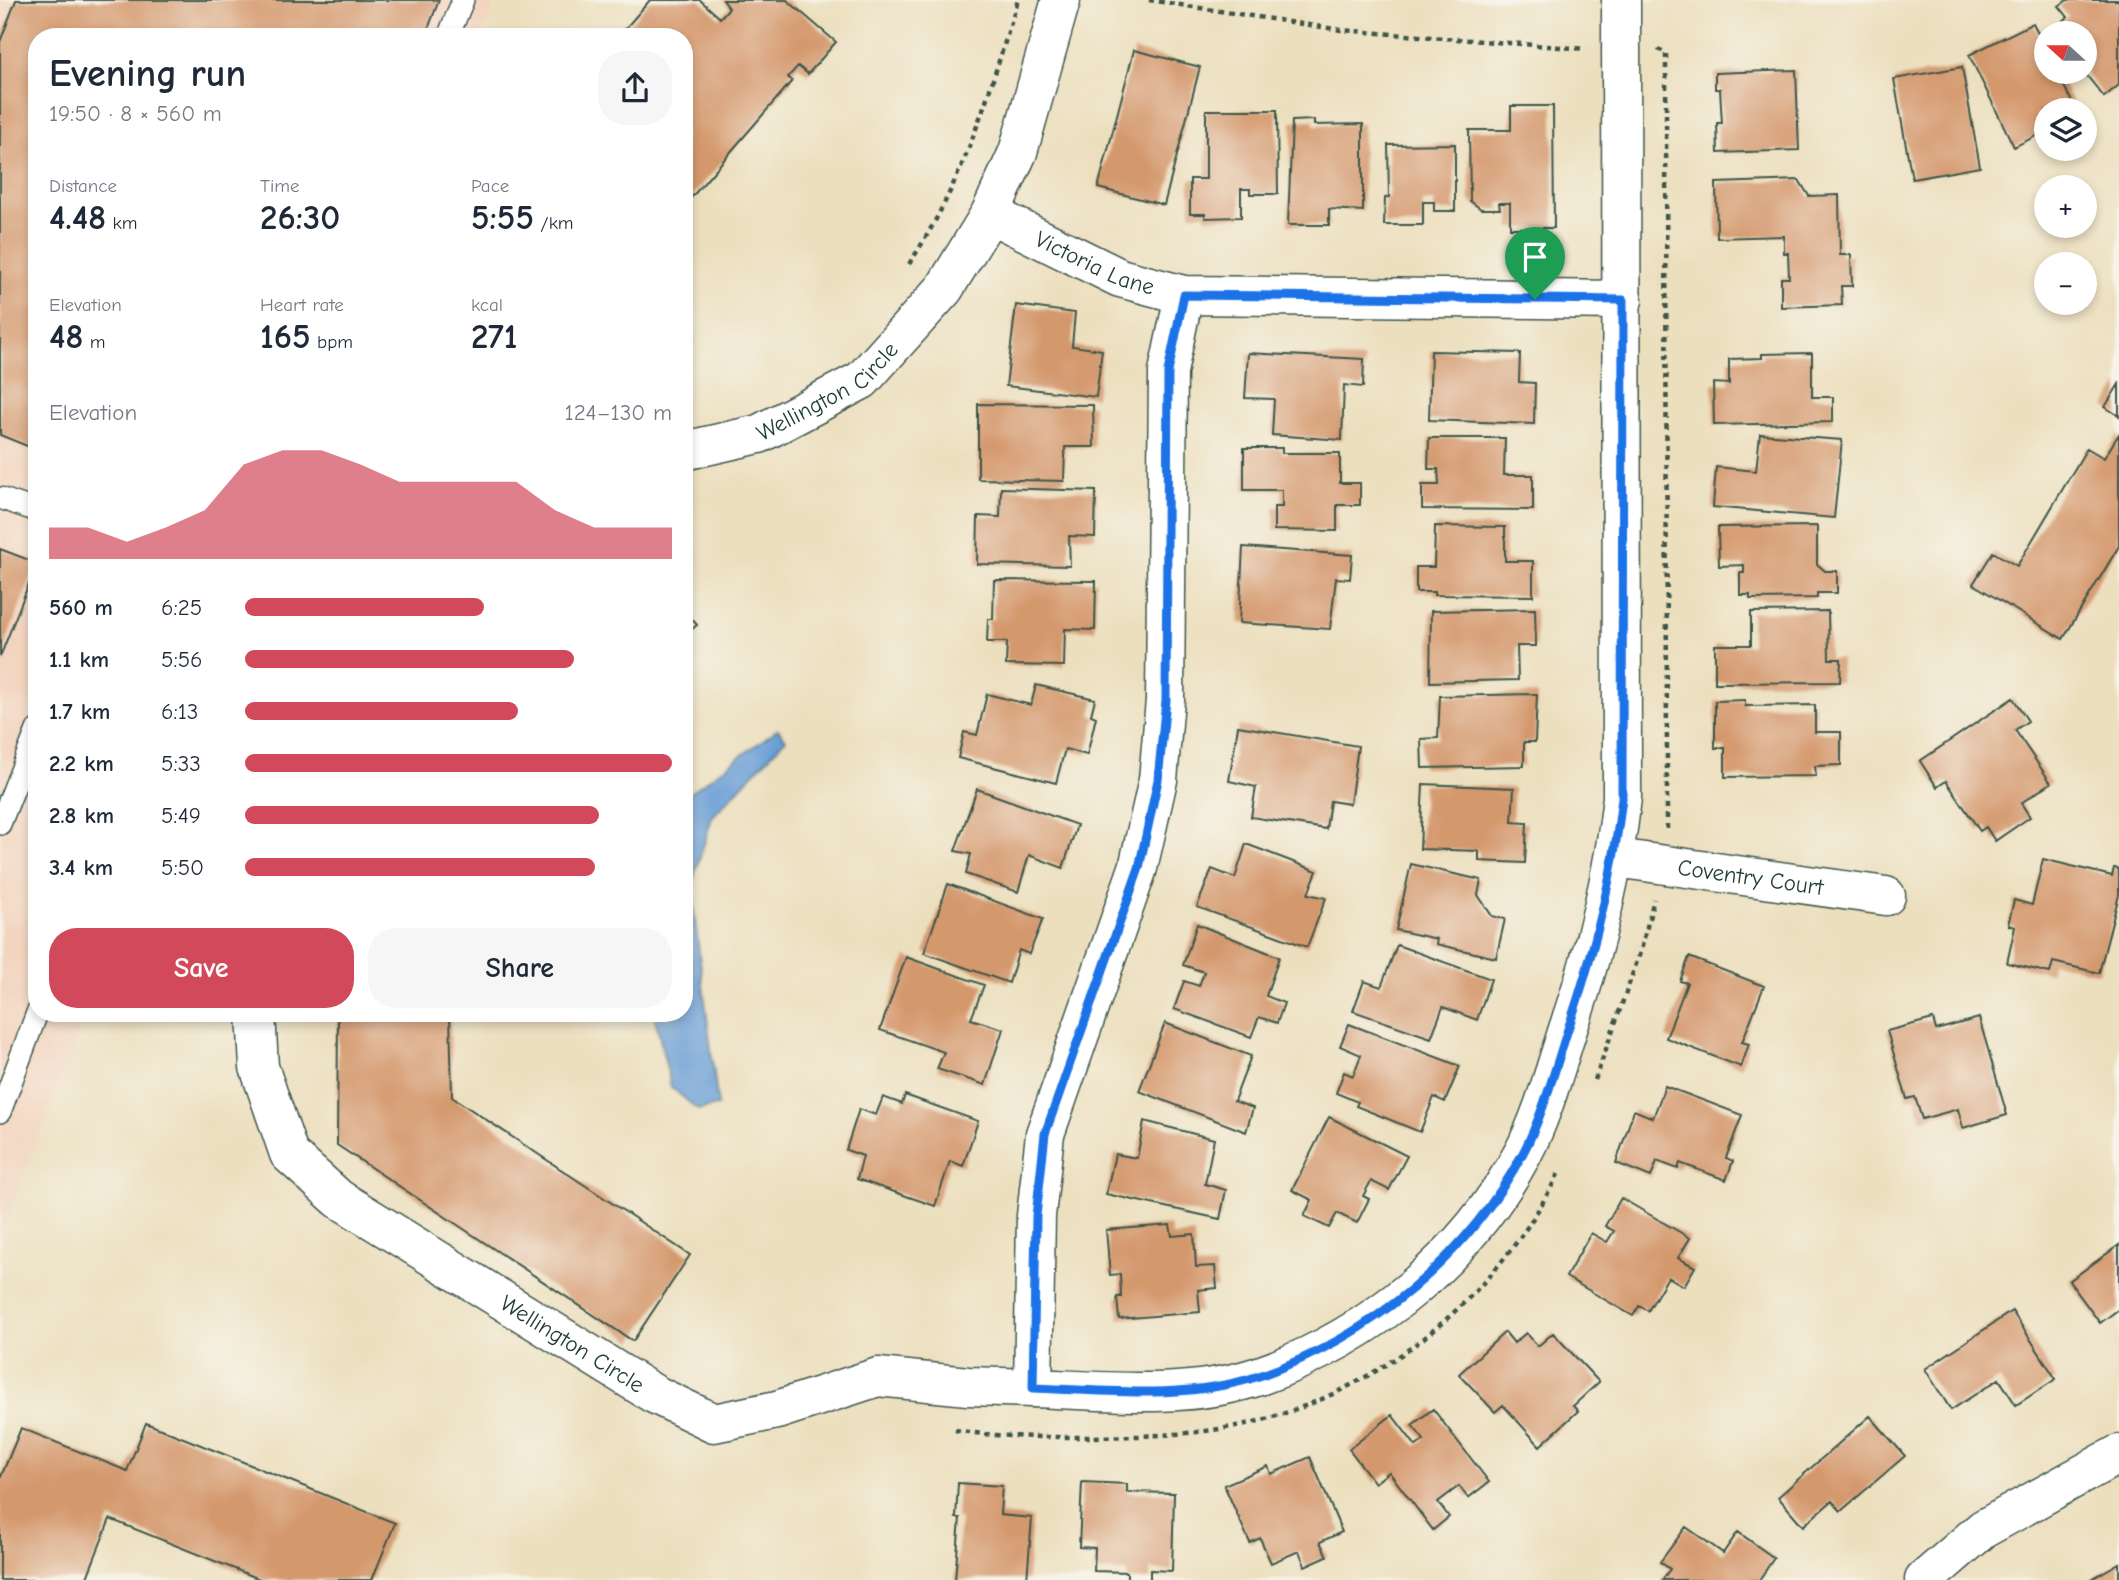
<!DOCTYPE html>
<meta charset="utf-8">
<style>
:root{--surface:#fff;--page:#f6f6f7;--text:#1f2937;--muted:#747a83;--accent:#d1495b}
body{margin:0;font-family:"Comic Neue",sans-serif;background:var(--page);color:var(--text);height:100vh;display:flex;flex-direction:column;font-size:26px;white-space:nowrap}
*{box-sizing:border-box;margin:0}
p{font-size:23px;color:var(--muted)}
.icon{flex:none;width:38px;height:38px;fill:none;stroke:currentColor;stroke-width:2;stroke-linecap:round;stroke-linejoin:round}
.map{position:relative;flex:1;overflow:hidden}
.details{position:absolute;left:28px;top:28px;width:665px;height:994px;display:flex;flex-direction:column;background:var(--surface);border-radius:28px;box-shadow:0 4px 10px #0003}
.details>*{flex:none}
.needle{width:46px;rotate:291deg}
.tools{position:absolute;left:2034px;top:21px;display:grid;gap:14px}
.tools a{display:grid;place-items:center;width:63px;height:63px;border-radius:50%;background:var(--surface);box-shadow:0 4px 10px #0003;font-size:35px}
.pin{position:absolute;display:grid;place-items:center;width:60px;height:60px;color:#fff;margin:-72px -30px;border-radius:50% 50% 50% 0;rotate:-45deg;box-shadow:0 0 7px #0007}
.pin .icon{rotate:45deg}
.round{display:grid;place-items:center;flex:none;width:74px;height:74px;border-radius:28px;background:var(--page)}
.headline{display:flex;align-items:center;justify-content:space-between;height:119px;padding:0 21px}
h1{font-size:38px;font-weight:800;line-height:52px}
.stats{display:grid;grid-template-columns:repeat(3,1fr);gap:10px;height:119px;padding:7px 21px}
.stats div{display:grid;align-content:center}
.stats b{font-size:35px;font-weight:800}
.stats small{font-size:19px;font-weight:400}
.stats p{font-size:19px}
.chart{height:196px;padding:14px 21px}
.chart p{display:flex;justify-content:space-between}
.chart svg{width:100%;height:126px;margin-top:7px;fill:var(--accent);opacity:.7}
.button{display:flex;gap:14px;margin-top:auto;padding:14px 21px}
.button a{flex:1;height:80px;border-radius:28px;background:var(--accent);color:#fff;font-size:28px;font-weight:800;line-height:80px;text-align:center}
.button a+a{background:var(--page);color:var(--text)}
ul{padding:0 21px;list-style:none;font-size:23px}
li{display:grid;grid-template-columns:112px 84px 1fr;align-items:center;height:52px}
li i{height:18px;border-radius:9px;background:var(--accent)}
.map>svg:first-child{display:block}
.built{fill:#f3d4bf}
.water{fill:#689dd5;stroke:#446d84;stroke-width:2}
.building{fill:#d4986d}
.lines{fill:none;stroke-linecap:round;stroke-linejoin:round}
.service-casing{stroke:#3e5549;stroke-width:24}
.minor-casing{stroke:#3e5549;stroke-width:41}
.path{stroke:#3e5549;stroke-width:4.5;stroke-dasharray:5 5;stroke-linecap:butt}
.service{stroke:#fff;stroke-width:21}
.minor{stroke:#fff;stroke-width:38}
.route-casing{stroke:#fff;stroke-width:14}
.route{stroke:#1a73e8;stroke-width:9}
.labels{text-anchor:middle;dominant-baseline:central;stroke-width:6;stroke-linejoin:round;paint-order:stroke}
.street-label{font-size:23px;fill:#1f3d34;stroke:#f7f3e8}
</style>
<div class="map">
<svg width="2119" height="1580" viewBox="0 0 2119 1580">
<rect width="100%" height="100%" fill="#f7f3e8"/>
<filter id="ink" filterUnits="userSpaceOnUse"><feTurbulence type="fractalNoise" baseFrequency=".0143" numOctaves="2"/><feDisplacementMap in="SourceGraphic" scale="14" xChannelSelector="R" yChannelSelector="G"/><feConvolveMatrix kernelMatrix="1 2 1 2 8 2 1 2 1" color-interpolation-filters="sRGB"/></filter>
<filter id="wash" filterUnits="userSpaceOnUse"><feTurbulence type="fractalNoise" baseFrequency=".00686" numOctaves="4" result="noise"/><feDisplacementMap in="SourceGraphic" scale="28" xChannelSelector="R" yChannelSelector="G"/><feGaussianBlur stdDeviation="1.57" result="paint"/><feColorMatrix in="noise" values="0 0 0 0 0 0 0 0 0 0 0 0 0 0 0 0 0 1.4 0 .05"/><feComposite in="paint" operator="in"/></filter>
<g filter="url(#wash)">
<rect width="100%" height="100%" fill="#ecdfbe"/>
<path class="built" d="M0,0H495L481,37H37V1013H87L0,1237Z"/>
<path class="water" d="M778,729L786,739L712,817L691,887L718,1106L698,1110L671,1087L654,1013H684V797Z"/>
<g id="blocks">
<path class="building" d="M16,0H439L425,37H37V450L0,435V42Z
M650,0H700L720,18L729,8L723,0H787L836,42L808,74L798,66L788,77L792,81L684,206V37H618Z
M2067,0H2119V85L2104,97L2084,72V33L2051,31L2068,17L2059,6Z
M2033,23L2046,49V72H2057L2076,110H2046V131L2014,147L1969,55Z
M1134,50L1200,67L1164,205L1098,188Z
M1962,67L1980,167L1912,179L1894,79Z
M1796,70L1799,150L1718,153L1717,123H1722L1720,89H1715V73Z
M1511,106H1553L1554,228H1510V203H1499L1500,209H1481L1470,201L1469,130H1511Z
M1206,110H1277L1278,194H1250V189H1241V217L1205,218V214H1190V179H1206Z
M1314,120V125L1363,124V211L1329,209V225H1288L1292,121Z
M1455,144V211H1434V202H1423V225H1384L1385,198L1389,197L1388,145Z
M1799,180L1809,196L1839,195L1840,255H1851L1852,286H1841L1842,305L1781,307V278H1789L1788,253H1784V236L1717,238L1716,183Z
M1016,305L1075,313L1072,346L1102,350L1096,397L1006,386Z
M1431,351L1520,353L1519,382L1535,383L1534,424L1429,420Z
M1248,353L1364,359L1363,387L1344,385L1342,440L1272,435L1274,399L1245,398Z
M1812,353V397H1833V422L1714,425L1713,383L1729,384V359L1762,358V354Z
M2119,384V416L2105,407Z
M978,404L1093,405L1094,447H1065L1064,481L978,479Z
M1760,434L1842,440L1834,518L1713,507L1716,467L1756,471Z
M2119,434V546L2063,639L1973,584L1993,552L2017,566L2087,448L2104,458Z
M1429,438H1505L1504,475H1533V510L1422,509V485H1439L1438,469H1428Z
M1244,448H1282V453H1340V483H1360V505H1337V531L1274,530V507H1282V490H1244Z
M1001,488L1096,491L1095,537L1069,536L1070,566L977,564L978,516L1000,517Z
M1435,526L1505,527V561H1533V596L1434,595V592H1416V567H1434Z
M1817,526V564L1825,571H1837V593H1817V598L1750,599V595H1740V573H1744V565L1719,566L1718,527Z
M1243,547L1352,555L1350,579L1336,578L1330,629L1239,623Z
M0,549L37,563L0,657Z
M994,580L1096,581L1095,630L1065,629L1064,666L1006,665L1007,642H987L988,619H993Z
M1535,609L1536,646H1517L1518,680L1430,682L1431,611Z
M684,610L697,625L684,636Z
M1828,611L1829,659H1841L1840,682L1715,683V645H1751V612Z
M1036,685L1095,699L1091,715L1096,717L1087,755L1065,749L1056,783L958,758L964,732L977,735L987,694L1031,705Z
M1537,694L1535,742H1524V766L1422,768L1421,739L1438,738L1440,696Z
M2013,698L2028,721L2015,730L2051,783L2021,803L2030,817L1995,841L1986,827L1980,831L1946,781L1937,787L1920,761Z
M1745,700V706L1815,705V732H1841V765L1815,766L1816,776L1725,777V748H1715V701Z
M1238,726L1358,746L1350,804L1330,801L1326,829L1251,817L1256,787L1229,781Z
M1423,784L1514,788L1512,822L1527,823L1525,863L1479,861V851L1420,849Z
M977,789L1077,825L1063,868L1029,855L1018,892L966,874L971,854L955,851Z
M1246,844L1317,871L1308,894L1326,898L1307,947L1197,907L1212,869L1235,878Z
M2043,859L2112,876L2114,868L2119,869V895L2099,973L2053,962L2050,973L2007,963L2015,927L2008,925L2014,900L2032,905Z
M1411,864L1481,880L1478,895L1492,916L1505,919L1496,958L1436,944L1437,939L1396,930Z
M948,884L1043,919L1029,954L1019,950L1009,983L924,953Z
M1197,924L1279,957L1266,996L1284,1003L1277,1023L1259,1017L1251,1037L1174,1009L1184,981L1199,986L1204,972L1183,965Z
M1397,945L1491,979L1477,1020L1443,1007L1431,1038L1353,1011L1364,981L1381,987Z
M906,957L984,985L971,1019L1003,1029L985,1085L937,1069L944,1052L880,1030Z
M1689,957L1764,986L1742,1042L1749,1044L1741,1067L1666,1038L1687,983L1680,981Z
M338,1013H450L452,1097L690,1255L633,1341L337,1145Z
M1979,1018L2007,1115L1963,1128L1958,1109L1922,1119L1915,1097L1907,1099L1887,1031L1933,1019L1936,1030Z
M1165,1023L1251,1056L1234,1101L1253,1108L1246,1132L1139,1091Z
M1349,1024L1460,1066L1445,1102L1434,1097L1420,1132L1356,1106L1358,1102L1336,1093L1344,1072L1353,1076L1361,1055L1340,1046Z
M1665,1086L1742,1115L1726,1158L1733,1161L1726,1180L1680,1163L1678,1169L1657,1161L1651,1177L1616,1163L1634,1110L1653,1118Z
M905,1095L978,1121L963,1166L950,1161L935,1206L857,1179L863,1156L846,1150L859,1109L876,1115L883,1097L902,1104Z
M1329,1117L1407,1156L1389,1190L1371,1181L1363,1196L1369,1199L1357,1223L1337,1213L1329,1228L1304,1216L1312,1200L1292,1190Z
M1144,1121L1214,1139L1205,1184L1226,1190L1220,1219L1106,1194L1115,1154L1137,1158Z
M1621,1198L1690,1238L1678,1258L1695,1267L1684,1286L1668,1277L1648,1311L1639,1306L1633,1316L1566,1277L1591,1233L1607,1242L1614,1231L1605,1226Z
M1170,1225L1172,1236L1194,1234L1196,1267L1215,1266L1217,1288L1198,1290L1200,1312L1119,1319L1117,1297H1121L1120,1274L1110,1275L1106,1230Z
M2119,1245V1309L2100,1323L2069,1281Z
M2012,1311L2056,1379L2016,1405L1999,1379L1951,1410L1925,1369Z
M1505,1332L1514,1343L1526,1333L1538,1346L1553,1333L1599,1382L1573,1406L1578,1411L1540,1446L1503,1405L1495,1412L1459,1374Z
M1433,1409L1489,1482L1468,1498L1459,1486L1438,1502L1449,1517L1433,1530L1389,1472L1375,1483L1349,1449L1392,1415L1416,1446L1424,1440L1412,1425Z
M1870,1416L1905,1456L1841,1511L1832,1501L1803,1526L1778,1497Z
M146,1423L395,1523L372,1580H262L110,1519L86,1580H0V1479L21,1428L127,1471Z
M1310,1457L1342,1532L1320,1542L1327,1556L1305,1566L1299,1551L1271,1563L1260,1538L1250,1543L1224,1485L1268,1466L1271,1474Z
M1082,1482L1127,1484V1492L1174,1493L1172,1571L1150,1570V1580H1127V1572L1094,1571L1095,1548L1079,1547Z
M958,1483L1002,1486L1000,1515L1032,1518L1027,1580H955L960,1518H956Z
M1686,1527L1723,1553L1738,1532L1774,1558L1759,1580H1662L1670,1569L1660,1562Z
M2119,1563V1580H2090Z"/>
</g>
</g>
<g filter="url(#ink)">
<use href="#blocks" fill-opacity="0" stroke="#3e5549" stroke-width="2"/>
<g class="lines">
<defs>
<path id="service" d="M448,37L463,0
M0,498L37,511
M0,824L37,730
M0,1112L37,1013"/>
<g id="minor">
<path id="s1" d="M990,214L1120,278L1184,295L1623,300"/>
<path d="M1184,295L1168,372L1165,700L1158,780L1138,868L1045,1134L1036,1216L1033,1388C1107,1391 1188,1400 1259,1376C1371,1337 1467,1257 1523,1153C1543,1115 1555,1069 1568,1029C1594,953 1613,877 1622,798L1621,0"/>
<path id="s2" d="M684,451L759,434L862,380L944,289L990,214L1018,152L1061,0"/>
<path id="s3" d="M1616,858L1886,896"/>
<path id="s4" d="M256,1013L259,1067L289,1154L339,1199L654,1394L714,1423L777,1410L878,1377L968,1386L1033,1388"/>
<path d="M1924,1580L1983,1529L2119,1454"/>
</g>
</defs>
<use href="#service" class="service-casing"/>
<use href="#minor" class="minor-casing"/>
<path class="path" d="M1149,0L1341,30L1586,49
M1658,49L1666,53L1667,829
M909,264C964,182 989,93 1018,0
M1595,1080L1641,950L1654,899
M955,1430C1001,1438 1046,1437 1092,1437C1151,1436 1209,1435 1266,1419C1393,1383 1503,1288 1560,1170"/>
<use href="#service" class="service"/>
<use href="#minor" class="minor"/>
</g>
</g>
<g class="lines" filter="url(#ink)">
<defs>
<path id="route" d="M1184,295L1623,300L1622,798C1613,877 1594,953 1568,1029C1555,1069 1543,1115 1523,1153C1467,1257 1371,1337 1259,1376C1188,1400 1107,1391 1033,1388L1036,1216L1045,1134L1139,868L1158,780L1166,700L1168,372Z"/>
</defs>
<use href="#route" class="route-casing"/>
<use href="#route" class="route"/>
</g>
<g class="labels">
<g class="street-label">
<text stroke="none"><textPath href="#s1" startOffset="116">Victoria Lane</textPath></text>
<text stroke="none"><textPath href="#s2" startOffset="158">Wellington Circle</textPath></text>
<text stroke="none"><textPath href="#s3" startOffset="136">Coventry Court</textPath></text>
<text stroke="none"><textPath href="#s4" startOffset="488">Wellington Circle</textPath></text>
</g>
</g>
</svg>
<div class="tools">
<a><svg class="needle" viewBox="-14 -14 28 28"><path d="M0-13l5 13h-10z" fill="#e53935"/><path d="M0 13l5-13h-10z" fill="#747a83"/></svg></a>
<a><svg class="icon" aria-label="layers" viewBox="0 0 24 24"><path d="M12 4l9 5-9 5-9-5zM3 14l9 5 9-5"/></svg></a>
<a>+</a>
<a>−</a>
</div>
<div class="pin" style="left:1535px;top:299px;background:#1e9e55"><svg class="icon" aria-label="arrive" viewBox="0 0 24 24"><path d="M6 21V4h12l-3 4 3 4H6"/></svg></div>
<section class="details">
<div class="headline"><div><h1>Evening run</h1><p>19:50 · 8 × 560 m</p></div><a class="round"><svg class="icon" aria-label="share" viewBox="0 0 24 24"><path d="M12 15V3M7 8l5-5 5 5M5 13v7h14v-7"/></svg></a></div>
<div class="stats">
<div><p>Distance</p><b>4.48<small> km</small></b></div>
<div><p>Time</p><b>26:30</b></div>
<div><p>Pace</p><b>5:55<small> /km</small></b></div>
</div>
<div class="stats">
<div><p>Elevation</p><b>48<small> m</small></b></div>
<div><p>Heart rate</p><b>165<small> bpm</small></b></div>
<div><p>kcal</p><b>271</b></div>
</div>
<div class="chart"><p><span>Elevation</span>124–130 m</p>
<svg viewBox="0 0 160 44" preserveAspectRatio="none"><path d="M0 44V33L10 33L20 38L30 33L40 27L50 11L60 6L70 6L80 11L90 17L100 17L110 17L120 17L130 27L140 33L150 33L160 33V44z"/></svg>
</div>
<ul>
<li><b>560 m</b>6:25<i style="width:56%"></i></li>
<li><b>1.1 km</b>5:56<i style="width:77%"></i></li>
<li><b>1.7 km</b>6:13<i style="width:64%"></i></li>
<li><b>2.2 km</b>5:33<i style="width:100%"></i></li>
<li><b>2.8 km</b>5:49<i style="width:83%"></i></li>
<li><b>3.4 km</b>5:50<i style="width:82%"></i></li>
</ul>
<div class="button"><a>Save</a><a>Share</a></div>
</section>
</div>
